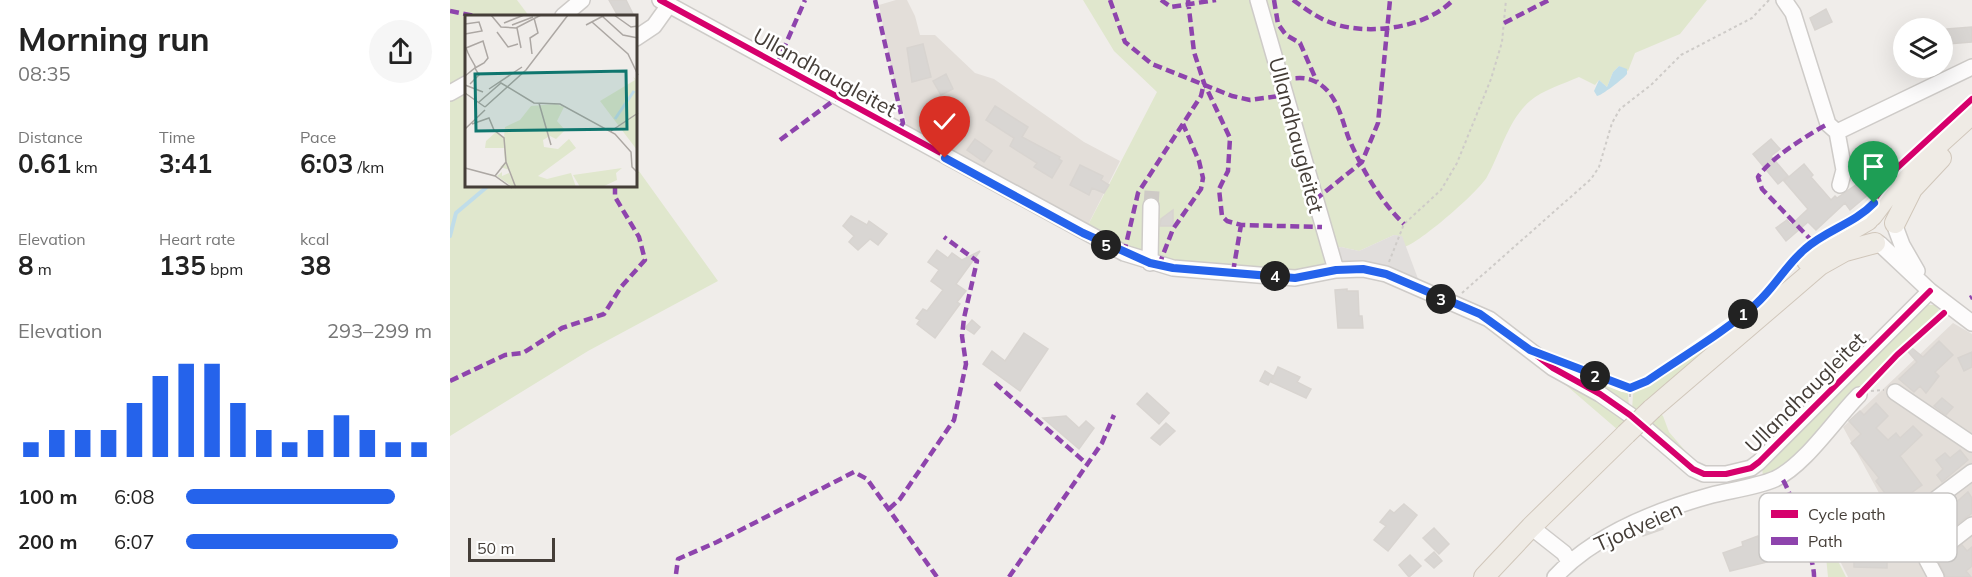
<!DOCTYPE html>
<meta charset="utf-8">
<style>
:root{--surface:#fff;--page:#f6f6f6;--text:#222;--muted:#767676;--accent:#2563eb}
body{margin:0;font-family:Mulish,sans-serif;background:var(--page);color:var(--text);height:100vh;display:flex;flex-direction:column;font-size:22px;white-space:nowrap}
*{box-sizing:border-box;margin:0}
p{font-size:20px;color:var(--muted)}
.icon{flex:none;width:33px;height:33px;fill:none;stroke:currentColor;stroke-width:2;stroke-linecap:round;stroke-linejoin:round}
.map{position:relative;flex:1;overflow:hidden}
.details{display:flex;flex-direction:column;background:var(--surface);width:450px}
.details>*{flex:none}
.fabs{position:absolute;left:1443px;top:18px;display:grid;gap:12px}
.fabs a{display:grid;place-items:center;width:60px;height:60px;border-radius:50%;background:var(--surface);box-shadow:0 6px 24px #0002;font-size:30px}
.scale{position:absolute;left:18px;bottom:15px;width:87px;box-sizing:border-box;padding-left:6px;border:3px solid #453e38;border-top:0;font-size:16px;line-height:21px;white-space:nowrap;color:#453e38;-webkit-text-stroke:4px #fff;paint-order:stroke}
.pin{position:absolute;display:grid;place-items:center;width:51px;height:51px;color:#fff;margin:-62px -26px;border-radius:50% 50% 50% 0;rotate:-45deg;box-shadow:0 0 6px #0007}
.pin .icon{rotate:45deg}
.km{position:absolute;width:30px;height:30px;margin:-15px;border-radius:50%;background:#222;color:#fff;font-size:16px;line-height:30px;text-align:center}
.round{display:grid;place-items:center;flex:none;width:63px;height:63px;border-radius:32px;background:var(--page)}
.summary{display:flex;align-items:center;justify-content:space-between;height:102px;padding:0 18px}
h1{font-size:33px;font-weight:700;line-height:45px}
.stats{display:grid;grid-template-columns:repeat(3,1fr);gap:9px;height:102px;padding:6px 18px}
.stats div{display:grid;align-content:center}
.stats b{font-size:26px;font-weight:700}
.stats small{font-size:16px;font-weight:400}
.stats p{font-size:16px}
.chart{height:168px;padding:12px 18px}
.chart p{display:flex;justify-content:space-between}
.chart svg{width:100%;height:108px;margin-top:6px;stroke:var(--accent);stroke-width:6}
ul{padding:0 18px;list-style:none;font-size:20px}
li{display:grid;grid-template-columns:96px 72px 1fr;align-items:center;height:45px}
li i{height:15px;border-radius:8px;background:var(--accent)}
main{display:flex;flex:1;min-height:0}
.map>svg:first-child{display:block}
.residential{fill:#e3ded9}
.green{fill:#e0e7cd}
.parking{fill:#e1dedc}
.water{fill:#c0dde9}
.lines{fill:none;stroke-linecap:round;stroke-linejoin:round}
.stream{stroke:#c0dde9;stroke-width:4}
.building{fill:#d9d6d3;stroke:#d8d4d0;stroke-width:1.5}
.minor-tunnel{stroke:#cecac6;stroke-width:15;stroke-dasharray:15 8;stroke-linecap:butt}
.minor-casing{stroke:#cecbc8;stroke-width:18}
.major-casing{stroke:#d0c6ba;stroke-width:22}
.path{stroke:#cecbc8;stroke-width:2;stroke-dasharray:3 3;stroke-linecap:butt}
.minor{stroke:#fdfcfc;stroke-width:15}
.major{stroke:#efebe5;stroke-width:20}
.major-bridge-casing{stroke:#d0c6ba;stroke-width:22;stroke-linecap:butt}
.major-bridge{stroke:#efebe5;stroke-width:20}
.quiet{stroke:#8e44ad;stroke-width:4.5;stroke-dasharray:9 4.5;stroke-linecap:butt}
.cycleway-casing{stroke:#fff;stroke-width:10}
.cycleway{stroke:#d6006c;stroke-width:6}
.route-casing{stroke:#fff;stroke-width:12}
.route{stroke:#2563eb;stroke-width:8}
.labels{text-anchor:middle;dominant-baseline:central;stroke-width:5;stroke-linejoin:round;paint-order:stroke}
.street-label{font-size:21px;fill:#453e38;stroke:#fff}
.inset-river{fill:none;stroke:#c0dde9;stroke-width:3}
.inset-road{fill:none;stroke:#aca7a3;stroke-width:1.5}
.view{fill:#0f766e;fill-opacity:0.15;stroke:#0f766e;stroke-width:3}
.inset-edge{fill:none;stroke:#453e38;stroke-width:3}
.key{fill:#fff;stroke:#c7c5c3;stroke-width:1.5}
.key-label{font-size:16px;fill:#453e38}
</style>
<main>
<section class="details">
<div class="summary"><div><h1>Morning run</h1><p>08:35</p></div><a class="round"><svg class="icon" aria-label="share" viewBox="0 0 24 24"><path d="M12 15V3M7 8l5-5 5 5M5 13v7h14v-7"/></svg></a></div>
<div class="stats">
<div><p>Distance</p><b>0.61<small> km</small></b></div>
<div><p>Time</p><b>3:41</b></div>
<div><p>Pace</p><b>6:03<small> /km</small></b></div>
</div>
<div class="stats">
<div><p>Elevation</p><b>8<small> m</small></b></div>
<div><p>Heart rate</p><b>135<small> bpm</small></b></div>
<div><p>kcal</p><b>38</b></div>
</div>
<div class="chart"><p><span>Elevation</span>293–299 m</p>
<svg viewBox="0 0 160 44" preserveAspectRatio="none"><path d="M5 44V38M15 44V33M25 44V33M35 44V33M45 44V22M55 44V11M65 44V6M75 44V6M85 44V22M95 44V33M105 44V38M115 44V33M125 44V27M135 44V33M145 44V38M155 44V38"/></svg>
</div>
<ul>
<li><b>100 m</b>6:08<i style="width:85%"></i></li>
<li><b>200 m</b>6:07<i style="width:86%"></i></li>
</ul>
</section>
<div class="map">
<svg width="1522" height="577" viewBox="0 0 1522 577">
<rect width="100%" height="100%" fill="#f0edea"/>
<path class="residential" d="M446,0H457L465,16L470,35H485L525,73L544,79L634,142L670,161L635,231L459,132L442,73L429,5Z
M1503,323L1522,334V577H1398L1381,543L1394,533L1420,527L1441,548L1453,537L1393,427Z"/>
<path class="green" d="M0,0H67L79,16H16V186H186V167L268,281L138,351L0,436Z
M633,0H1257L1230,34L1185,53L1178,71L1169,66L1163,72L1157,87L1149,80L1145,85L1129,77C1113,84 1093,90 1080,101C1058,120 1051,152 1037,177C1029,191 970,243 954,247L952,237L944,235L909,251L891,247L874,252L875,267L856,272L713,261L635,231L707,92L664,51Z
M1476,305H1485L1489,310L1418,379L1340,465L1313,476L1312,468Z
M1289,320L1185,414L1182,411L1183,394Z
M1110,365L1175,391L1178,393L1179,408Z
M1103,374L1179,419L1168,430Z
M1209,412L1213,416L1219,432L1244,461L1198,423Z
M1380,545L1396,577H1378L1375,547Z"/>
<path class="parking" d="M944,235L952,236L970,284L886,270L881,250L891,247L909,251Z"/>
<path class="water" d="M1169,66L1177,69V74C1173,79 1151,96 1147,96L1144,91L1149,80L1157,87L1163,72Z"/>
<g class="lines">
<path class="stream" d="M0,236L6,213L38,186"/>
</g>
<path class="building" d="M159,0H176L184,16H168Z
M1376,9L1382,22L1365,30L1360,18Z
M1522,27V42L1498,44L1497,29Z
M473,44L481,77L462,82L457,48Z
M496,74L503,89L491,95L483,81Z
M545,106L578,127L572,137L610,157L609,159L612,161L602,178L584,167L587,163L560,146L564,138L536,120Z
M525,139L542,151L534,162L517,150Z
M1321,139L1330,149L1321,156L1338,176L1328,184L1303,154Z
M1354,164L1363,175L1361,177L1381,200L1385,196L1387,198L1410,182L1419,194L1400,210L1395,203L1366,230L1358,222L1336,241L1326,228L1337,220L1341,225L1358,209L1334,181Z
M630,165L653,176L651,180L659,185L654,193L642,188L639,195L620,185Z
M723,210V226H710L711,219Z
M401,216L417,225L419,221L437,234L428,245L420,239L408,250L399,242L404,236L393,226Z
M487,250L498,258L502,253L512,260L530,251L506,284L516,291L507,302L510,304L485,338L467,324L470,320L466,318L473,309L477,311L493,290L481,281L489,270L478,262Z
M897,289V291H908L909,316H912L913,328H888L885,290Z
M522,320L530,327L524,334L515,328Z
M574,333L598,349L570,391L533,364L542,351L555,361Z
M1489,341L1503,355L1485,372L1489,376L1476,393L1470,386L1464,392L1449,379L1467,362L1454,347L1457,344L1473,357Z
M1522,352V367L1514,371L1508,358Z
M828,367L850,377L847,382L861,389L856,398L821,382Z
M815,371L823,376L818,385L810,381Z
M697,393L719,413L709,424L687,404Z
M1492,398L1503,407L1496,415L1484,406Z
M1426,403L1438,416L1426,428L1438,440L1446,433L1450,438L1463,426L1472,435L1450,456L1472,485L1453,499L1465,514L1467,512L1480,528L1503,510L1501,507L1518,492L1522,498V513L1476,548L1441,505L1443,504L1426,481L1429,478L1401,443L1411,434L1399,421L1410,411L1414,415Z
M616,416L629,428L636,421L644,428L629,449L593,418Z
M716,423L725,431L710,445L701,438Z
M1510,450L1518,460L1492,482L1487,475L1493,469L1486,460L1495,453L1500,458Z
M954,504L967,515L938,551L924,540L936,526L930,522L940,510L944,513Z
M1211,522L1213,529L1193,536L1192,530Z
M984,528L999,544L989,554L973,538Z
M1308,536L1317,562L1280,571L1273,553L1293,546L1292,542Z
M1512,545L1517,551L1522,547V566L1516,571L1521,577H1496L1489,563Z
M1404,551L1437,552V568L1404,567Z
M984,552L992,561L984,568L975,560Z
M960,555L971,566L959,577L949,565Z"/>
<g class="lines">
<path class="minor-tunnel" d="M701,206L702,191"/>
<defs>
<path id="minor" d="M210,0L674,253L723,268L845,278L886,270L913,269L936,274L1039,319L1103,368L1150,394L1180,415L1243,469L1254,474H1276L1301,468L1309,462L1480,291
M808,0L886,270
M1334,0L1343,13L1378,124L1387,132L1522,67
M113,16L132,0
M186,38L204,26L219,5
M0,93L16,84
M1387,132L1394,170L1390,185
M1446,229L1452,245L1467,271
M1430,244L1480,291L1522,323
M700,263L701,206
M1445,392L1522,444
M1486,499L1522,472
M1081,527L1114,553L1119,562
M1105,577C1145,534 1207,510 1262,495C1282,490 1306,487 1325,479C1355,465 1385,419 1409,395
M1486,577L1477,560L1522,525"/>
<path id="major" d="M1422,216L1449,180L1522,114
M1445,223L1462,189L1491,158
M1357,261L1380,242L1418,220
M1202,409L1370,265L1395,251L1425,243
M1034,577L1081,527L1176,434"/>
</defs>
<use href="#minor" class="minor-casing"/>
<use href="#major" class="major-casing"/>
<path class="path" d="M939,262L954,224L991,190L1007,163L1041,79L1052,42L1056,0
M1012,293L1141,179L1149,167L1162,123L1170,109L1201,85L1231,55L1302,18L1319,0
M1180,388V400
M1421,391L1434,390"/>
<use href="#minor" class="minor"/>
<use href="#major" class="major"/>
<defs>
<path id="major-bridge" d="M1176,434L1202,409"/>
</defs>
<use href="#major-bridge" class="major-bridge-casing"/>
<use href="#major-bridge" class="major-bridge"/>
<path class="quiet" d="M425,0L453,123L448,131
M660,0L675,42L702,64L782,96L800,100L836,95
M711,0L721,7L766,0
M738,0L744,52L754,83L780,138L778,171L769,189L772,216L777,221L791,225L872,227
M824,0L828,24L836,35L850,43L867,82
M843,0C857,10 870,20 888,25C924,35 977,27 1003,0
M0,11L25,16
M1054,23L1099,0
M327,64L355,0
M832,79C843,79 854,76 864,81C887,91 891,118 899,139C912,169 930,201 954,224
M330,140L387,98
M865,200L912,162L928,123L940,0
M1363,242L1312,189L1308,177C1318,160 1360,133 1378,124
M674,253L688,193L751,96L754,83
M709,265L723,229L751,189L753,178L749,161L733,124
M783,272L791,225
M1520,298L1522,297
M0,381L55,355L73,353L112,328L154,314L171,287L195,260L189,237L165,197V186
M545,383L637,464
M1333,480C1342,495 1365,561 1364,577
M439,509L450,499L504,420L516,364L512,336L514,318L527,261L494,237
M226,574L228,559L267,542L404,472L417,479L487,577
M559,577L652,443L664,415"/>
<defs>
<path id="cycleway" d="M210,0L674,253L723,268L845,278L886,270L913,269L936,274L1039,319L1103,368L1150,394L1180,415L1243,469L1254,474H1276L1301,468L1309,462L1480,291
M1105,360L1173,387L1180,388L1197,381L1306,304L1355,248L1413,215L1447,168L1522,99
M1409,395L1447,355L1494,313"/>
</defs>
<use href="#cycleway" class="cycleway-casing"/>
<use href="#cycleway" class="cycleway"/>
</g>
<g class="lines">
<defs>
<path id="route" d="M495,158L633,233L700,263L723,268L845,278L886,270L913,269L936,274L1030,314L1080,350L1180,388L1197,381C1233,356 1273,333 1306,304C1325,287 1336,265 1355,249C1376,230 1404,224 1424,203"/>
</defs>
<use href="#route" class="route-casing"/>
<use href="#route" class="route"/>
</g>
<g class="labels">
<g class="street-label">
<text transform="translate(375 72) rotate(29)">Ullandhaugleitet</text>
<text transform="translate(847 135) rotate(75)">Ullandhaugleitet</text>
<text transform="translate(1355 392) rotate(-45)">Ullandhaugleitet</text>
<text transform="translate(1188 526) rotate(-24)">Tjodveien</text>
</g>
</g>
<g transform="translate(15 15)">
<rect width="172" height="172" fill="#f0edea"/>
<path d="M168,62L172,65V135L135,86L170,65ZM91,89L99,92L92,106L100,115L91,124L85,121L78,125L79,132L93,134L104,124L111,133L73,161L82,164L106,158L111,172H48L32,161L37,157V161L44,158L47,164L45,155L35,152L40,148L39,133H20L21,126L31,117L39,122L40,112L55,105L66,91ZM157,153L151,158L152,165L137,172H115L108,160Z" fill="#e0e7cd"/>
<path class="inset-river" d="M150,104L169,76"/>
<path class="inset-road" d="M26,0L36,12L51,13L76,0M149,0L166,12L173,11M137,1L158,20L173,23M127,7L163,39L173,60M39,8L59,0M0,9L14,7L17,16L0,19M47,10L68,2M121,10L140,0M52,13L56,33M32,17L43,32L53,29M67,39L65,23L73,18L69,3M0,61L10,53L19,48L23,43L18,26L1,33L3,38L5,42L10,51V53L11,55L14,60L5,69M0,70L18,77M24,74L57,52M0,78L20,92M14,87L36,68L69,88L95,89L150,119L166,137L167,152L173,158M74,88L86,130M20,92L61,55L103,0M7,109L24,103L29,115L39,123L41,147L30,161M0,114L20,95M146,116L173,98M41,147L51,173M0,153L30,161L47,173"/>
<path class="view" d="M161,56L162,114L11,116L10,59Z"/>
<rect width="172" height="172" class="inset-edge"/>
</g>
<rect x="1309" y="493" width="198" height="69" rx="9" class="key"/>
<rect x="1321" y="510" width="27" height="8" fill="#d6006c"/>
<rect x="1321" y="537" width="27" height="8" fill="#8e44ad"/>
<g class="key-label">
<text x="1358" y="520">Cycle path</text>
<text x="1358" y="547">Path</text>
</g>
</svg>
<div class="fabs">
<a><svg class="icon" aria-label="layers" viewBox="0 0 24 24"><path d="M12 4l9 5-9 5-9-5zM3 14l9 5 9-5"/></svg></a>
</div>
<div class="scale">50 m</div>
<div class="pin" style="left:1424px;top:203px;background:#1e9e55"><svg class="icon" aria-label="arrive" viewBox="0 0 24 24"><path d="M6 21V4h12l-3 4 3 4H6"/></svg></div>
<div class="pin" style="left:495px;top:158px;background:#d93025"><svg class="icon" aria-label="check" viewBox="0 0 24 24"><path d="M5 12l5 5 9-10"/></svg></div>
<b class="km" style="left:1293px;top:314px">1</b>
<b class="km" style="left:1145px;top:376px">2</b>
<b class="km" style="left:991px;top:299px">3</b>
<b class="km" style="left:825px;top:276px">4</b>
<b class="km" style="left:656px;top:245px">5</b>
</div>
</main>
